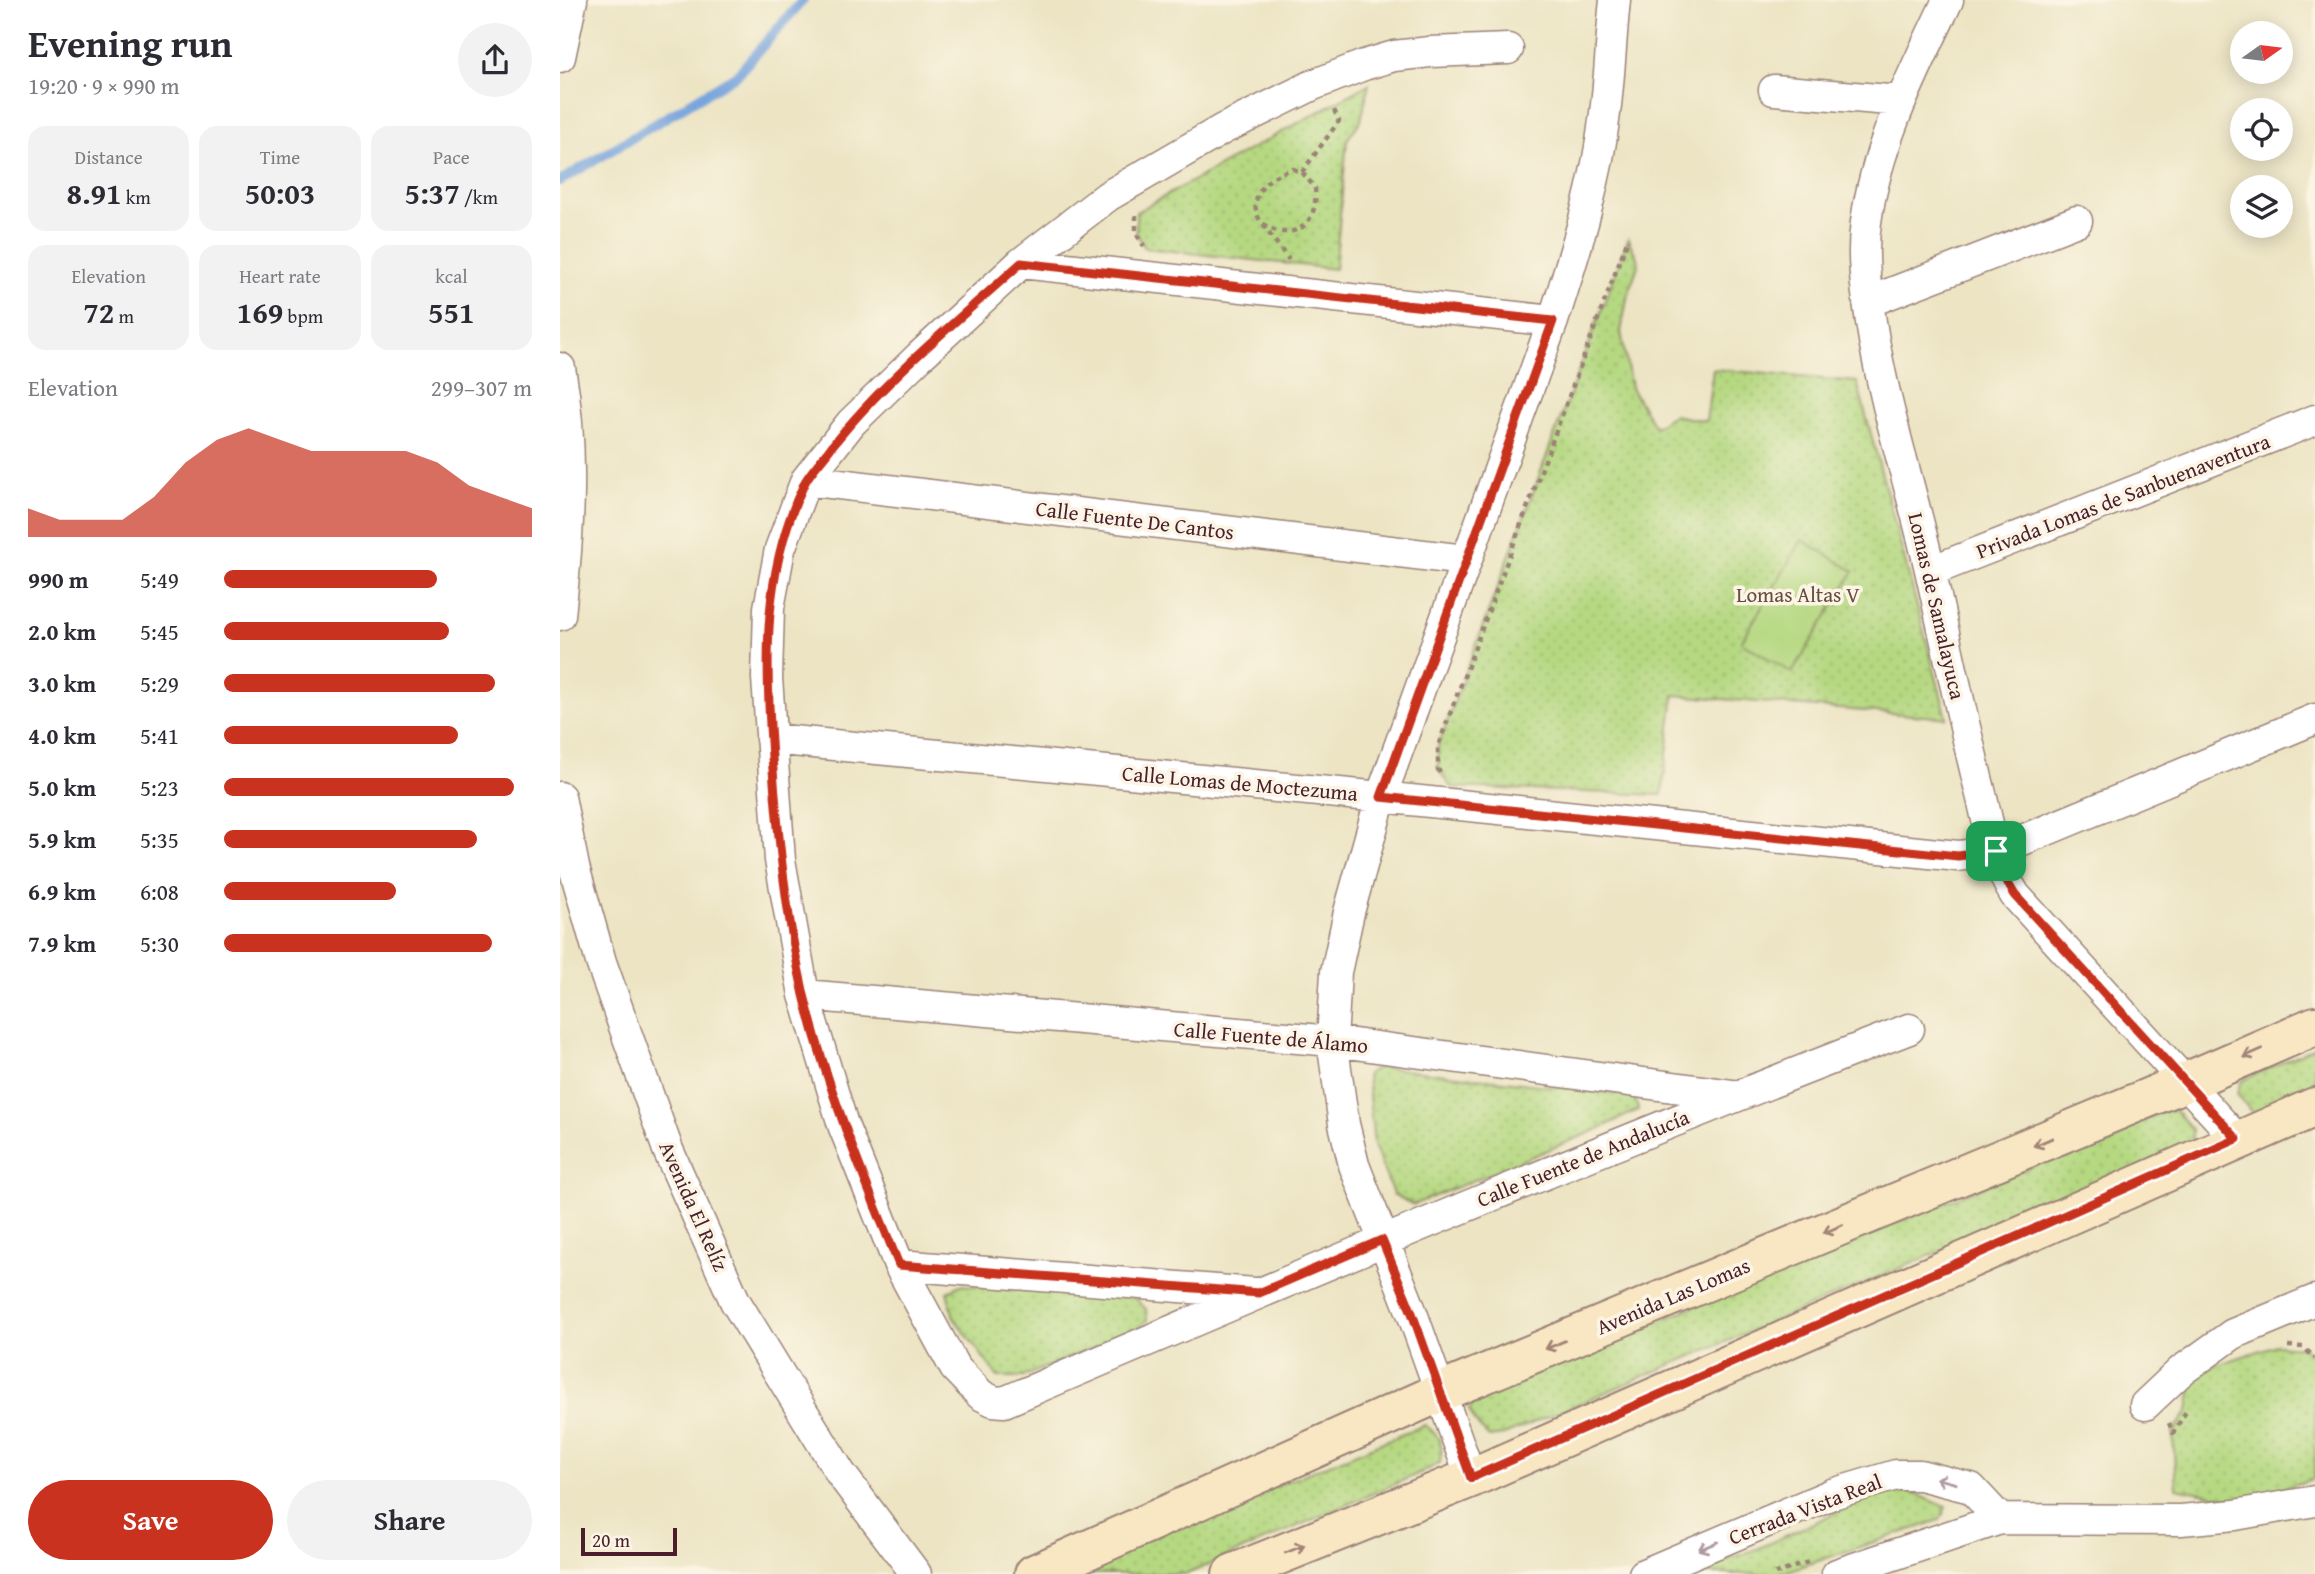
<!DOCTYPE html>
<meta charset="utf-8">
<style>
:root{--surface:#fff;--page:#f2f2f3;--text:#2b2b33;--muted:#7c7c81;--accent:#c8321e}
body{margin:0;font-family:"Gentium Book Plus",serif;background:var(--page);color:var(--text);height:100vh;display:flex;flex-direction:column;font-size:26px;white-space:nowrap}
*{box-sizing:border-box;margin:0}
p{font-size:23px;color:var(--muted)}
.icon{flex:none;width:38px;height:38px;fill:none;stroke:currentColor;stroke-width:2;stroke-linecap:round;stroke-linejoin:round}
.map{position:relative;flex:1;overflow:hidden}
.side{display:flex;flex-direction:column;background:var(--surface);width:560px}
.side>*{flex:none}
.needle{width:46px;rotate:76deg}
.buttons{position:absolute;left:1670px;top:21px;display:grid;gap:14px}
.buttons a{display:grid;place-items:center;width:63px;height:63px;border-radius:50%;background:var(--surface);box-shadow:0 4px 18px #0003;font-size:35px}
.scale{position:absolute;left:21px;bottom:18px;width:96px;box-sizing:border-box;padding-left:7px;border:4px solid #4a1f2b;border-top:0;font-size:19px;line-height:24px;white-space:nowrap;color:#4a1f2b;-webkit-text-stroke:5px #fcf5e5;paint-order:stroke}
.pin{position:absolute;display:grid;place-items:center;width:60px;height:60px;color:#fff;margin:-30px;border-radius:14px;box-shadow:0 4px 10px #0006}
.round{display:grid;place-items:center;flex:none;width:74px;height:74px;border-radius:37px;background:var(--page)}
.overview{display:flex;align-items:center;justify-content:space-between;height:119px;padding:0 28px}
h1{font-size:38px;font-weight:700;line-height:52px}
.metrics{display:grid;grid-template-columns:repeat(3,1fr);gap:10px;height:119px;padding:7px 28px}
.metrics div{display:grid;align-content:center;border-radius:18px;background:var(--page);text-align:center}
.metrics b{font-size:30px;font-weight:700}
.metrics small{font-size:19px;font-weight:400}
.metrics p{font-size:19px}
.chart{height:196px;padding:14px 28px}
.chart p{display:flex;justify-content:space-between}
.chart svg{width:100%;height:126px;margin-top:7px;fill:var(--accent);opacity:.7}
.primary-button{display:flex;gap:14px;margin-top:auto;padding:14px 28px}
.primary-button a{flex:1;height:80px;border-radius:42px;background:var(--accent);color:#fff;font-size:28px;font-weight:700;line-height:80px;text-align:center}
.primary-button a+a{background:var(--page);color:var(--text)}
ul{padding:0 28px;list-style:none;font-size:23px}
li{display:grid;grid-template-columns:112px 84px 1fr;align-items:center;height:52px}
li i{height:18px;border-radius:9px;background:var(--accent)}
main{display:flex;flex:1;min-height:0}
.map>svg:first-child{display:block}
.grass{fill:url(#grass-dots);stroke:#807c56;stroke-width:2}
.pitch{fill:#b5d881;stroke:#807c56;stroke-width:2}
.lines{fill:none;stroke-linecap:round;stroke-linejoin:round}
.stream{stroke:#72a1db;stroke-width:10}
.minor-casing{stroke:#9b8277;stroke-width:33}
.secondary-casing{stroke:#9b8277;stroke-width:42}
.path{stroke:#9b8277;stroke-width:4.5;stroke-dasharray:5 5;stroke-linecap:butt}
.minor{stroke:#fff;stroke-width:30}
.secondary{stroke:#f9e7c3;stroke-width:38}
.oneway{stroke:#a28377}
.oneway2{stroke:#ae9aa0}
.route-casing{stroke:#fff;stroke-width:14}
.route{stroke:#c8321e;stroke-width:9}
.labels{text-anchor:middle;dominant-baseline:central;stroke-width:7;stroke-linejoin:round;paint-order:stroke}
.street-label{font-size:21px;fill:#4a1f2b;stroke:#fcf5e5}
.park-label{font-size:21px;fill:#654d40;stroke:#fcf5e5}
</style>
<main>
<section class="side">
<div class="overview"><div><h1>Evening run</h1><p>19:20 · 9 × 990 m</p></div><a class="round"><svg class="icon" aria-label="share" viewBox="0 0 24 24"><path d="M12 15V3M7 8l5-5 5 5M5 13v7h14v-7"/></svg></a></div>
<div class="metrics">
<div><p>Distance</p><b>8.91<small> km</small></b></div>
<div><p>Time</p><b>50:03</b></div>
<div><p>Pace</p><b>5:37<small> /km</small></b></div>
</div>
<div class="metrics">
<div><p>Elevation</p><b>72<small> m</small></b></div>
<div><p>Heart rate</p><b>169<small> bpm</small></b></div>
<div><p>kcal</p><b>551</b></div>
</div>
<div class="chart"><p><span>Elevation</span>299–307 m</p>
<svg viewBox="0 0 160 44" preserveAspectRatio="none"><path d="M0 44V34L10 38L20 38L30 38L40 30L50 18L60 10L70 6L80 10L90 14L100 14L110 14L120 14L130 18L140 26L150 30L160 34V44z"/></svg>
</div>
<ul>
<li><b>990 m</b>5:49<i style="width:69%"></i></li>
<li><b>2.0 km</b>5:45<i style="width:73%"></i></li>
<li><b>3.0 km</b>5:29<i style="width:88%"></i></li>
<li><b>4.0 km</b>5:41<i style="width:76%"></i></li>
<li><b>5.0 km</b>5:23<i style="width:94%"></i></li>
<li><b>5.9 km</b>5:35<i style="width:82%"></i></li>
<li><b>6.9 km</b>6:08<i style="width:56%"></i></li>
<li><b>7.9 km</b>5:30<i style="width:87%"></i></li>
</ul>
<div class="primary-button"><a>Save</a><a>Share</a></div>
</section>
<div class="map">
<svg width="1755" height="1574" viewBox="0 0 1755 1574">
<defs>
<pattern id="grass-dots" width="8" height="8" patternUnits="userSpaceOnUse" patternTransform="scale(1.75)"><rect width="8" height="8" fill="#b5d881"/><path d="M2 2h.1M6 6h.1" fill="none" stroke="#9db970" stroke-width="1.8" stroke-linecap="round"/></pattern>
</defs>
<rect width="100%" height="100%" fill="#fcf5e5"/>
<filter id="ink" filterUnits="userSpaceOnUse"><feTurbulence type="fractalNoise" baseFrequency=".0143" numOctaves="2"/><feDisplacementMap in="SourceGraphic" scale="14" xChannelSelector="R" yChannelSelector="G"/><feConvolveMatrix kernelMatrix="1 2 1 2 8 2 1 2 1" color-interpolation-filters="sRGB"/></filter>
<filter id="wash" filterUnits="userSpaceOnUse"><feTurbulence type="fractalNoise" baseFrequency=".00686" numOctaves="4" result="noise"/><feDisplacementMap in="SourceGraphic" scale="28" xChannelSelector="R" yChannelSelector="G"/><feGaussianBlur stdDeviation="1.57" result="paint"/><feColorMatrix in="noise" values="0 0 0 0 0 0 0 0 0 0 0 0 0 0 0 0 0 1.4 0 .05"/><feComposite in="paint" operator="in"/></filter>
<g filter="url(#wash)">
<rect width="100%" height="100%" fill="#ece4c3"/>
<path class="grass" d="M809,84L801,120L787,140L775,269L585,248L576,233V212Z
M1068,239L1079,262L1067,298L1061,332L1071,388L1095,427L1113,415L1146,421L1153,369L1297,382L1387,718L1114,695L1102,795L891,787L878,769V746Z
M1755,1047V1093L1694,1115L1677,1094L1681,1081Z
M819,1067L1075,1096L1078,1110L1032,1132L853,1205L833,1194L814,1145L807,1074Z
M1606,1111H1616L1632,1129V1142L1621,1150L944,1435L929,1437L918,1426L909,1410L920,1395Z
M400,1285L573,1296L586,1309L587,1321L574,1331L462,1377H438L394,1318L387,1292Z
M1716,1345L1743,1347L1755,1358V1478L1683,1501L1616,1488L1613,1433L1628,1411L1633,1380L1654,1366Z
M865,1425C880,1436 884,1444 880,1462L867,1470L627,1574H501Z
M1327,1489L1354,1493L1386,1507L1380,1520L1219,1574H1129L1197,1549Z"/>
<path class="pitch" d="M1242,540L1294,571L1232,673L1181,642Z"/>
<g class="lines">
<path class="stream" d="M0,181L177,75L243,0"/>
</g>
</g>
<g filter="url(#ink)">
<g class="lines">
<defs>
<path id="minor" d="M1388,0C1354,72 1317,142 1306,222C1301,255 1306,289 1311,322C1324,407 1352,489 1371,574C1387,646 1402,718 1420,790C1429,826 1435,864 1455,895L1677,1139
M948,49L870,52L834,56L804,65L753,85L663,129L548,196L461,263L359,357L291,423L246,480L220,549L209,608L207,678L220,860L244,995L283,1125L339,1265L395,1368L421,1395L433,1401L444,1402C744,1274 1044,1146 1349,1029
M0,57L12,0
M1214,90L1340,101
M461,263L993,321
M1308,302L1517,221
M0,368C15,450 9,533 0,615
M246,480L905,560
M1371,571L1755,420
M211,739L821,797L1398,856L1436,851L1755,719
M0,797L14,867L41,962L108,1150L175,1301L281,1474L356,1574
M244,995L772,1041L1173,1095
M339,1265L695,1293
M1585,1405L1621,1371L1673,1334L1755,1300
M911,1478L852,1313L794,1165L784,1124L772,1041L776,972L789,912L821,797L993,321C1015,253 1037,184 1045,113C1050,75 1051,37 1055,0
M1084,1574L1272,1494L1336,1475H1360L1411,1488L1440,1519
M1277,1574L1440,1519L1621,1520L1675,1515L1755,1501"/>
<path id="secondary" d="M474,1574L881,1392L1626,1082L1755,1026
M672,1574L911,1478L1755,1107"/>
</defs>
<use href="#minor" class="minor-casing"/>
<use href="#secondary" class="secondary-casing"/>
<path class="path" d="M733,169L742,172L755,188C762,259 671,233 702,188C709,178 721,172 733,169Z
M742,172L779,121L774,110
M576,215V233L584,246
M703,225L729,260
M880,773L878,769V746L1068,239
M1728,1346L1743,1347L1755,1358
M1609,1423L1613,1433L1628,1408
M1215,1574L1248,1562"/>
<use href="#minor" class="minor"/>
<use href="#secondary" class="secondary"/>
</g>
<defs><path id="oneway-shaft" d="M-6 0H5M1.5-3L5.5 0L1.5 3" fill="none" stroke-width="1.6" stroke-linecap="round" stroke-linejoin="round" transform="scale(1.75)"/></defs>
<g class="oneway">
<use href="#oneway-shaft" transform="translate(1693 1053) rotate(156)"/>
<use href="#oneway-shaft" transform="translate(1483 1142) rotate(157)"/>
<use href="#oneway-shaft" transform="translate(1273 1229) rotate(157)"/>
<use href="#oneway-shaft" transform="translate(995 1345) rotate(157)"/>
<use href="#oneway-shaft" transform="translate(735 1549) rotate(-22)"/>
</g>
<g class="oneway2">
<use href="#oneway-shaft" transform="translate(1386 1481) rotate(-165)"/>
<use href="#oneway-shaft" transform="translate(1148 1546) rotate(157)"/>
</g>
</g>
<g class="lines" filter="url(#ink)">
<defs>
<path id="route" d="M461,263L993,321L821,797L1398,856L1436,851L1446,880L1455,895L1677,1139L911,1478L852,1313L822,1240L699,1293L339,1265C303,1177 267,1088 244,995C226,917 218,837 212,757C205,661 202,571 245,482C252,469 264,458 272,446C326,378 397,321 461,263Z"/>
</defs>
<use href="#route" class="route-casing"/>
<use href="#route" class="route"/>
</g>
<g class="labels">
<g class="street-label">
<text transform="translate(1563 496) rotate(-21)">Privada Lomas de Sanbuenaventura</text>
<text transform="translate(575 520) rotate(7)">Calle Fuente De Cantos</text>
<text transform="translate(1377 606) rotate(77)">Lomas de Samalayuca</text>
<text transform="translate(680 783) rotate(5)">Calle Lomas de Moctezuma</text>
<text transform="translate(711 1037) rotate(5)">Calle Fuente de Álamo</text>
<text transform="translate(1023 1158) rotate(-22)">Calle Fuente de Andalucía</text>
<text transform="translate(134 1206) rotate(66)">Avenida El Relíz</text>
<text transform="translate(1113 1296) rotate(-23)">Avenida Las Lomas</text>
<text transform="translate(1245 1509) rotate(-21)">Cerrada Vista Real</text>
</g>
<g class="park-label">
<text x="1238" y="594">Lomas Altas V</text>
</g>
</g>
</svg>
<div class="buttons">
<a><svg class="needle" viewBox="-14 -14 28 28"><path d="M0-13l5 13h-10z" fill="#e53935"/><path d="M0 13l5-13h-10z" fill="#7c7c81"/></svg></a>
<a><svg class="icon" aria-label="locate" viewBox="0 0 24 24"><circle cx="12" cy="12" r="6"/><path d="M12 2v4M12 18v4M2 12h4M18 12h4"/></svg></a>
<a><svg class="icon" aria-label="layers" viewBox="0 0 24 24"><path d="M12 4l9 5-9 5-9-5zM3 14l9 5 9-5"/></svg></a>
</div>
<div class="scale">20 m</div>
<div class="pin" style="left:1436px;top:851px;background:#1e9e55"><svg class="icon" aria-label="arrive" viewBox="0 0 24 24"><path d="M6 21V4h12l-3 4 3 4H6"/></svg></div>
</div>
</main>
